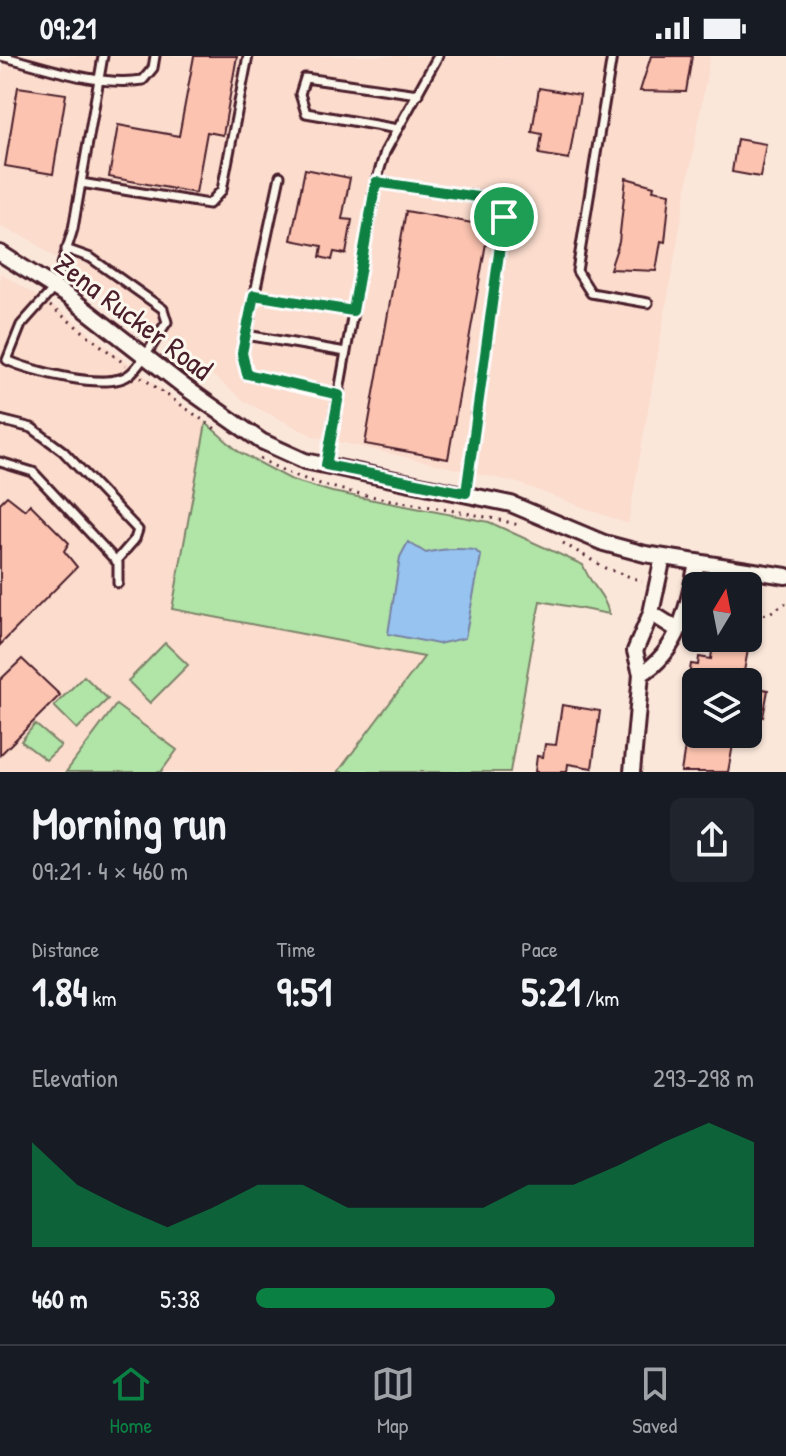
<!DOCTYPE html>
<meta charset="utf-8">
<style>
:root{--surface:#171b24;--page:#20242c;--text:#f1f3f6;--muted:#9ea1a6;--line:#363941;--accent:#0b8043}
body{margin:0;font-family:"Patrick Hand",sans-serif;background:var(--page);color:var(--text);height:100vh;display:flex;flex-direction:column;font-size:30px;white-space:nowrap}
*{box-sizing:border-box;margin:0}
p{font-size:26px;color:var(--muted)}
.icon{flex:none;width:44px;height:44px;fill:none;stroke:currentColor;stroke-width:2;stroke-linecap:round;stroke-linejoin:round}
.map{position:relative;height:716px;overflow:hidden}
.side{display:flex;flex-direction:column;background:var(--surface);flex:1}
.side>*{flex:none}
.needle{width:52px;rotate:10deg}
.tools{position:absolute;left:682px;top:516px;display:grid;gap:16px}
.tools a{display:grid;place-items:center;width:80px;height:80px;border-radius:12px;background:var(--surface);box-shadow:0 2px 6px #0004;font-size:40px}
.pin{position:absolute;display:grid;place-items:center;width:68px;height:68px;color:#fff;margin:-34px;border:4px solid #fff;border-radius:50%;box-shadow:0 2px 8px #0007}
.round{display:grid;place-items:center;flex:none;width:84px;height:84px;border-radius:12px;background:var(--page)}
.overview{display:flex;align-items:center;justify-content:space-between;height:136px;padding:0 32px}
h1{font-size:44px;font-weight:700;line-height:60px}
.stats{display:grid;grid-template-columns:repeat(3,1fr);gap:12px;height:136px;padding:8px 32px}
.stats div{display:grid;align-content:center}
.stats b{font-size:40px;font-weight:700}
.stats small{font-size:22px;font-weight:400}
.stats p{font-size:22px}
.chart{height:224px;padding:16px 32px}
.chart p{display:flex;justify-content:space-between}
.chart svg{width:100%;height:144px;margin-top:8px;fill:var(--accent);opacity:.7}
ul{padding:0 32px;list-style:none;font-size:26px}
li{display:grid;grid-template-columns:128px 96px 1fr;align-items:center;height:60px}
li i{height:20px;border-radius:10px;background:var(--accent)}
.status{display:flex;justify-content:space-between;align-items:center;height:56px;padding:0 40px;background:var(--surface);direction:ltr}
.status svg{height:22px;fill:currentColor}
.dock{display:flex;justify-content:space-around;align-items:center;height:112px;border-top:2px solid var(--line);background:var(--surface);font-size:22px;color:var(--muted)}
.dock a{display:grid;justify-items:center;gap:4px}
.dock .active{color:var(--accent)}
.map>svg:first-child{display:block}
.built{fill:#fbdccd}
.green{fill:#b0e5a7;stroke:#7d8269;stroke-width:2}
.water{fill:#96c3f0;stroke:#7881a1;stroke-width:2}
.building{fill:#fbc3b0;stroke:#4a1f2b;stroke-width:2}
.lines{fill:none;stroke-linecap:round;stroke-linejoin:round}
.service-casing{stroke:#4a1f2b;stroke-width:13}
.minor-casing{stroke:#4a1f2b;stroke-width:20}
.path{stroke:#4a1f2b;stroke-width:3;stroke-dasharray:2 6;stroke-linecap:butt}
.service{stroke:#fbf7ec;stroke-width:7}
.minor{stroke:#fbf7ec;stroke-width:14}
.route-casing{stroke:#fff;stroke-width:16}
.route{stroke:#0b8043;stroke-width:10}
.labels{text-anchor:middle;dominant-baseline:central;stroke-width:6;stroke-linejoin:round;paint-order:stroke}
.street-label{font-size:30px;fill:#4a1f2b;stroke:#fbf7ec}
</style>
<div class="status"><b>09:21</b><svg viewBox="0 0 49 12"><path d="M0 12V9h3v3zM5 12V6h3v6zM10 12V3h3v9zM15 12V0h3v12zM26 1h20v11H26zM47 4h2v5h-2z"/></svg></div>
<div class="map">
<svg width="786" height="716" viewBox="0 0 786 716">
<rect width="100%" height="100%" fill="#fbe7da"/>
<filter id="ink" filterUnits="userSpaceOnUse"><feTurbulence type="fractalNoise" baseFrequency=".0125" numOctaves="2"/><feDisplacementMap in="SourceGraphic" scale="16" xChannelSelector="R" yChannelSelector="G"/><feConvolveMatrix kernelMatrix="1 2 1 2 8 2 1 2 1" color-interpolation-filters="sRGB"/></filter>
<g filter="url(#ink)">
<path class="built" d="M5,0H710L628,468L518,427L313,380L247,347L187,299L28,182L0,171V31Z
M0,217L61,255L206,367L172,553L424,601L338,716H0Z"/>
<path class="green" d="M206,367L239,396L292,424L332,436L489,466L583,509C590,529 605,538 609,558L540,545L510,716H338L424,601L172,553Z
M165,587L188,609L150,647L128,625Z
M84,620L108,643L77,673L54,650Z
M116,649L177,694L161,716H66Z
M35,668L61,690L46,704L21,685Z"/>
<path class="water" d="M408,486L426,497C443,492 458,492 475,494L481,500L465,582L438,588L388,578L400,501Z"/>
<path class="building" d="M194,0H237L223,79L207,76L196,137L109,121L118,69L179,80Z
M651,0H692L686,36L640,35Z
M18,31L66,38L53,118L5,110Z
M539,32L580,39L569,103L539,98L542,78L532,76Z
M737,83L766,88L760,121L732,116Z
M305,113L350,122L342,163L352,164L346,198L334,196L332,204L320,201L322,190L291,184Z
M626,122L654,130L653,134L670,137L665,186L661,185L656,215L610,213L619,186Z
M406,155L489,170L448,403L365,388Z
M7,440L25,454L30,448L69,487L64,495L77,511L0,589V447Z
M713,588L748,594L742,626H688L691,608L698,609L699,601L711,603Z
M22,603L60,639L0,699V624Z
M748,630L768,634L763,661L748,658Z
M562,649L600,655L592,712L568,708L567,716H535L537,700L543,701L545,688L556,689Z
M687,678H735L728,716H681Z"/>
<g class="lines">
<defs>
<path id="service" d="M1,0C47,11 96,31 143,24L153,12L155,0
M612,0L577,215L591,237L648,247
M398,73L306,57L300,38L305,22L418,38
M280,120L242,297L247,318L339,339
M376,126L484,142L504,161L466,437
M81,127L209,148L222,134L248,0
M66,193L91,202L163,253L167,266C155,282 145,305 130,318C109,336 30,315 7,304L21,269L55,231L73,173L103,0
M254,239L353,255
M246,279L346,296
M0,364L32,372L63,395L138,474L135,483L116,505
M0,406L33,416L118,507V527
M326,409L376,126L385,96L438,0"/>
<path id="minor" d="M0,197L69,241L186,332L261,385L305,405L511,448L604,487L645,498L786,520
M651,557L678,574
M641,618C680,595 689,547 697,506
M632,716L641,618L635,595L651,557L663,501"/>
</defs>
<use href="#service" class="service-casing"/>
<use href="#minor" class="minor-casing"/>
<path class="path" d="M50,250L126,309
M141,321L217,374
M260,402C325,444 445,447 522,470
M563,487L605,512L642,525
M748,561L768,558L786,547"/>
<use href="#service" class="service"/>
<use href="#minor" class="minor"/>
</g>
</g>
<g class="lines" filter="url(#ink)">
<defs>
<path id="route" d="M376,126L484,142L504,161L466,437L326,409L339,339L247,318L242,297L254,239L353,255Z"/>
</defs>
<use href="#route" class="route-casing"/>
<use href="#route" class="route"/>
</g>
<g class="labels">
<g class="street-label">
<text transform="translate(134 260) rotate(37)">Zena Rucker Road</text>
</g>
</g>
</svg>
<div class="tools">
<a><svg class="needle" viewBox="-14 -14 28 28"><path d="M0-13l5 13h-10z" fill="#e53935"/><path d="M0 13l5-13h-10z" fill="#9ea1a6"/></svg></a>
<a><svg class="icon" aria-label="layers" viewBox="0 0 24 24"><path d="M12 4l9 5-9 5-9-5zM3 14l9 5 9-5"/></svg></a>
</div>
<div class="pin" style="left:504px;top:161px;background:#1e9e55"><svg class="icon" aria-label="arrive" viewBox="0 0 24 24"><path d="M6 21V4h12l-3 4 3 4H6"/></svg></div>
</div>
<section class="side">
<div class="overview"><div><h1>Morning run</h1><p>09:21 · 4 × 460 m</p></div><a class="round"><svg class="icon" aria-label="share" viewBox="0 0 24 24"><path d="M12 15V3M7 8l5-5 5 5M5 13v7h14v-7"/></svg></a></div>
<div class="stats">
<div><p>Distance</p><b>1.84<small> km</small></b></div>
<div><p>Time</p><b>9:51</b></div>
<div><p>Pace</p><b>5:21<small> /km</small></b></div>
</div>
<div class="chart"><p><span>Elevation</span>293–298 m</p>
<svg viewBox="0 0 160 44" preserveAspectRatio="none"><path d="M0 44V12L10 25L20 32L30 38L40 32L50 25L60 25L70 32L80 32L90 32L100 32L110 25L120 25L130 19L140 12L150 6L160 12V44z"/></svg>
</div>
<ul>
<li><b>460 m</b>5:38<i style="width:60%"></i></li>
</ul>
</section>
<nav class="dock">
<a class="active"><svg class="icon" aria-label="home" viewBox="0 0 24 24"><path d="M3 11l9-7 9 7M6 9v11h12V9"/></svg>Home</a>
<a><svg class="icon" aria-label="map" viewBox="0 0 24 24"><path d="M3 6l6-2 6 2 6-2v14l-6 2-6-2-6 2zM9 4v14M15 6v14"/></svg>Map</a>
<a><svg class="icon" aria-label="saved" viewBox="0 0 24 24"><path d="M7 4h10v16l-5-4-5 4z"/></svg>Saved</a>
</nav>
